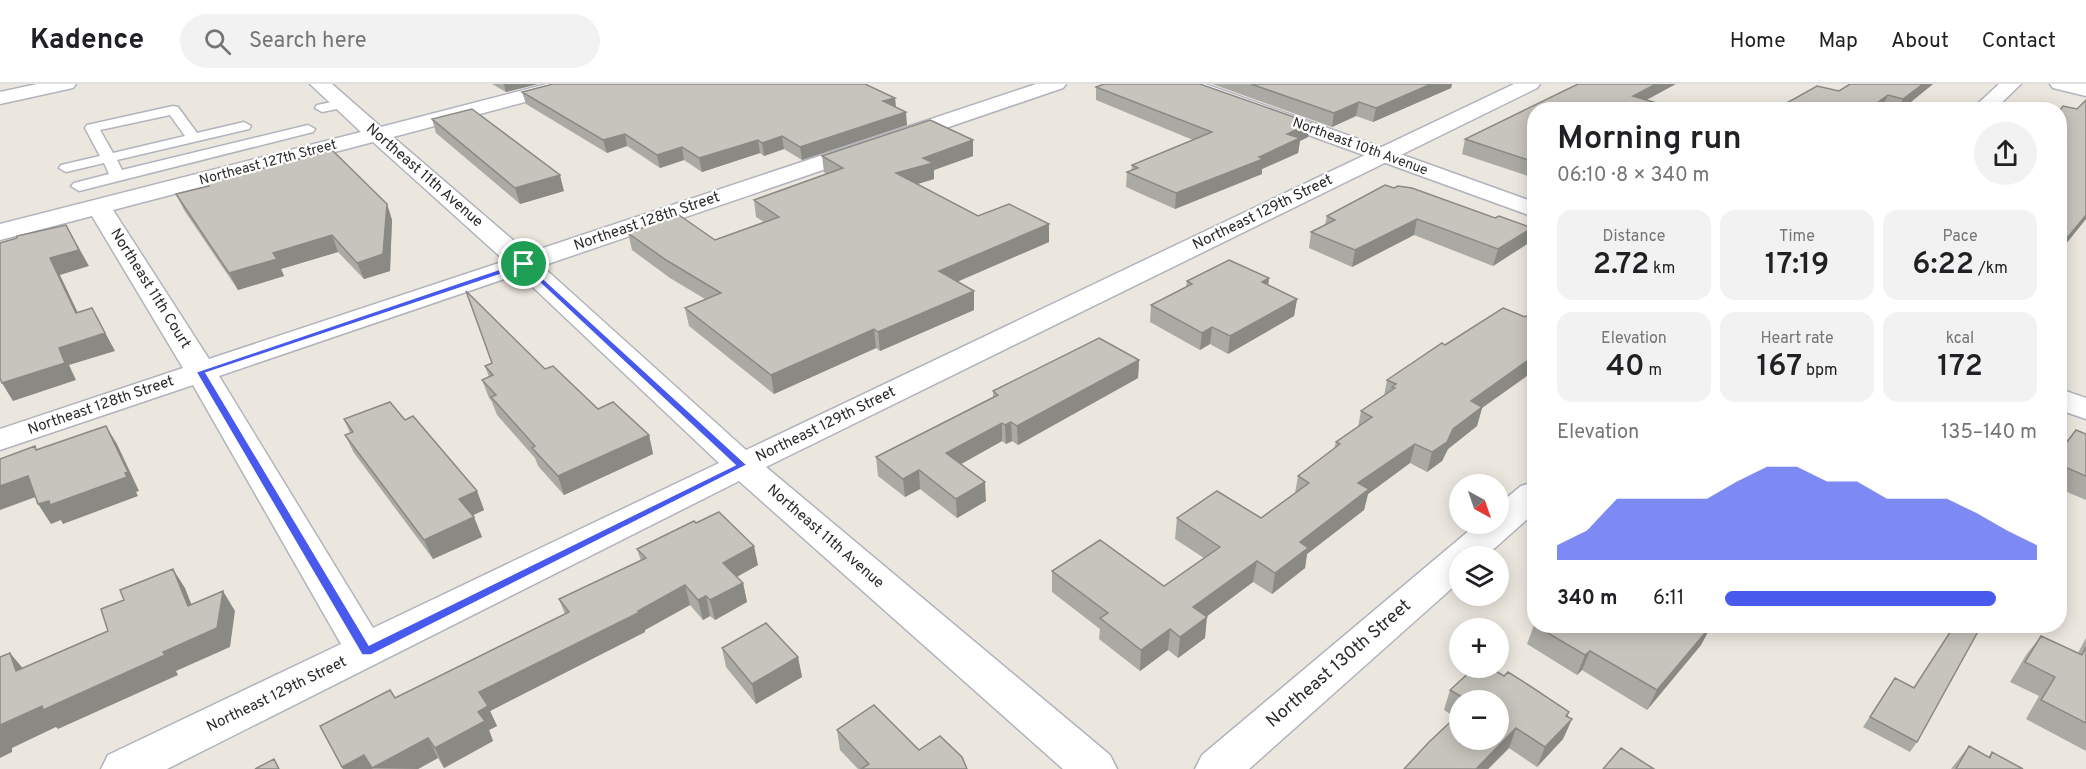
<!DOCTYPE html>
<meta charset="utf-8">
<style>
:root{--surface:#fff;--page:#f2f2f2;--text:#202124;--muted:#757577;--line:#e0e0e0;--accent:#4859ee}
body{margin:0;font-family:Overpass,sans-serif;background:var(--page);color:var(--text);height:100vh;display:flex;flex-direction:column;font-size:22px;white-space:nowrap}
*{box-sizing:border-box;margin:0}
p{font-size:20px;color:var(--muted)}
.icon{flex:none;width:33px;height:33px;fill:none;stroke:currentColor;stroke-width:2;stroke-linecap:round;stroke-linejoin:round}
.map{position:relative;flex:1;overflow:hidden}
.details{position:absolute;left:1527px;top:18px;width:540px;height:531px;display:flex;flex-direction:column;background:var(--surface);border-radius:24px;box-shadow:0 3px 15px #0003}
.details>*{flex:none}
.needle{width:39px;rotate:140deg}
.buttons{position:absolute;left:1449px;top:390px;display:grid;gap:12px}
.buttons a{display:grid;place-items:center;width:60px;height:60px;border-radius:50%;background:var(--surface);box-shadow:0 3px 15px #0003;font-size:30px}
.pin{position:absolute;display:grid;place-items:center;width:51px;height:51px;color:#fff;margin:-26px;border:3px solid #fff;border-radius:50%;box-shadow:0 2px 6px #0007}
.round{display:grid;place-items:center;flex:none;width:63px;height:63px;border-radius:32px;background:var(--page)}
.summary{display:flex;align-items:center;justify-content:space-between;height:102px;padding:0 30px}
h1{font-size:33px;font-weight:600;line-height:45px}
.stats{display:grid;grid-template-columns:repeat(3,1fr);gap:9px;height:102px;padding:6px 30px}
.stats div{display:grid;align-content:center;border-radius:15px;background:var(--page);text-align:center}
.stats b{font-size:30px;font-weight:600}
.stats small{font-size:16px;font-weight:400}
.stats p{font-size:16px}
.chart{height:168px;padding:12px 30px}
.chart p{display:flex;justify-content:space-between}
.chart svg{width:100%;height:108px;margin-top:6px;fill:var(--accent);opacity:.7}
ul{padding:0 30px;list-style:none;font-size:20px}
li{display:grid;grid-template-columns:96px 72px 1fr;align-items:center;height:45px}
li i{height:15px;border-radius:8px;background:var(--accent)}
header{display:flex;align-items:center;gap:36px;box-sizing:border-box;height:84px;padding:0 30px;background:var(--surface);border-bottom:2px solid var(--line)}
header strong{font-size:28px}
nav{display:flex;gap:33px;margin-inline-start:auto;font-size:21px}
.search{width:420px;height:54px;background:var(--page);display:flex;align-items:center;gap:15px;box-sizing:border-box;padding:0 21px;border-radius:33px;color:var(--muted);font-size:22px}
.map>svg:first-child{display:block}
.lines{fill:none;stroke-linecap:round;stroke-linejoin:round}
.service-casing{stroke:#b1b3bd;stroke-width:3}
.minor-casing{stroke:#b1b3bd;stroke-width:3}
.tertiary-casing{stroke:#b1b3bd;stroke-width:3}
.service{fill:#fff;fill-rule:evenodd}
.minor{fill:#fff;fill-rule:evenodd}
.tertiary{fill:#fff;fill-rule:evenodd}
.wall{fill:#aba9a3;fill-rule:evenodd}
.shaded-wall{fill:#8b8984}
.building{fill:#c7c4bd;stroke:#8b8984;stroke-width:1.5}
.route{fill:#4859ee;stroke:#fff;stroke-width:1.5;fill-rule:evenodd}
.labels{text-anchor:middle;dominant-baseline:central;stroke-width:4.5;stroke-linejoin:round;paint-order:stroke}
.far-street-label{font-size:14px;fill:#2b2b2b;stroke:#fff}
.street-label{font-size:15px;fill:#2b2b2b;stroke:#fff}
.near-street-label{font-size:18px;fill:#2b2b2b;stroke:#fff}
</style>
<header>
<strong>Kadence</strong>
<div class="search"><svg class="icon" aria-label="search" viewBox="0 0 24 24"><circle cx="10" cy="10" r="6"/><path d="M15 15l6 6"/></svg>Search here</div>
<nav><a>Home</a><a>Map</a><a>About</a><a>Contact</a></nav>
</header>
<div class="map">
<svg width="2086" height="685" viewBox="0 0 2086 685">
<rect width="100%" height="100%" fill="#ece7de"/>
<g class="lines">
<defs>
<path id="service" d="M342,16L349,20L347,23L322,28L315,24L317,21Z
M173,22L178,23L197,49L244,38L251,42L249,45L117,76L122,86L308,41L315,45L313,48L79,107L71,102L74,99L109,90L104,79L66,88L59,84L61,81L100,72L85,44L87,41ZM170,31L185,52L113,69L100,46Z"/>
<path id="minor" d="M37,0H76L73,4L0,20V8Z
M310,0H332L381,43L547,0H581L578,4L393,53L528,169L1036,0H1066L1063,4L542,182L746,366L1514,0H1540L1537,4L766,383L1110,671L1117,685H1063L739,397L167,685H101L108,671L341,560L193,301L0,366V345L183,284L92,132L0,156V140L361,48ZM373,58L505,177L209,275L113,126ZM519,190L719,379L373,544L219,292Z
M1999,0H2021L1994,26H1971Z
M2050,0H2086V12L2053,4Z
M1534,398V429L1486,472H1460V497L1249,685H1195L1202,671L1477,440H1498V421L1521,402Z"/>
<path id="tertiary" d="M1176,0H1205L1534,118V133L1179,4Z
M2060,305L2086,314V335L2060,326Z"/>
</defs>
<use href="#service" class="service-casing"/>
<use href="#minor" class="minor-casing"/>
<use href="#tertiary" class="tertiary-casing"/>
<use href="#service" class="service"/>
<use href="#minor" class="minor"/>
<use href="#tertiary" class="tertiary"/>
</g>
<path class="wall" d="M492,0H538L506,8Z
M1212,0H1452L1451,4L1373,38L1356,32L1332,43Z
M1933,0L1901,26H1774L1839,7Z
M1096,3L1308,53L1300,57L1298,69L1262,85V90L1175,125L1126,103L1127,88L1131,87L1132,81L1193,56L1096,16Z
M522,8L895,14L896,23L907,41L802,76L784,65L764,72L760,69L702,88L684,76L660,84L627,62L607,69L526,20Z
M2086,16V135L2060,167V26L2077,25Z
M1534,26V94L1462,70L1465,55Z
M432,35L564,107L520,120L436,49Z
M822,72H973L934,86V95L917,100L978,132L1049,140V158L957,198L974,207V226L880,267L876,264L774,310L689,242L685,224L705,215L670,194L632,166L628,149L715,156L764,138L756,133L754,116L826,90L824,88Z
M207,99L387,120L392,136L390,187L364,195L338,168L281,185L284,192L238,206L184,126L176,110L208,102Z
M1385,101L1527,160L1493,182L1414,151L1352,183L1309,164L1311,148L1325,141L1327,132Z
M1269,194L1268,201L1297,215L1294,232L1228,270L1210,260L1200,266L1150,238L1151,221L1186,203L1187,197Z
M1139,276L1138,294L1018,361L1012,357L1006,360L1002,357L961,380L986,417L957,434L920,405L905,413L878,392L876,373L993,313V307Z
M485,282L545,285L598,325L649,351L653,370L564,411L538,382L535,374L497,331L492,318L489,314L482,296L489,293Z
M1387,296L1482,324L1477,342L1448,365L1442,377L1427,388L1410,379L1368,410L1364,426L1307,470L1305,484L1272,510L1253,498L1206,533L1205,554L1178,574L1168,566L1140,587L1099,555L1100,545L1052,508V487L1164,502L1204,474L1175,455L1177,434H1261L1295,409L1298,392L1334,365L1336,358L1358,343L1361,327L1384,312Z
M344,335L405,336L477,407L484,426L473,431L482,453L433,475L354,369L345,351L350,349Z
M2086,350V416L2060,405V367Z
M696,439L758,481L737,493L743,499L747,518L715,536L710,532L703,536L690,521L645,546V548L490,627L497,642L489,646L493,657L444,684L438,674L418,685H343L320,642L395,614L565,530L559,515L641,477L637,465Z
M1534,541V542H1711L1701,561L1647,626L1582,586L1577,591L1527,560Z
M2041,552L2078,569L2086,554V667L2026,635L2039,612L2010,598L2026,571Z
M722,564L798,573L802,593L756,620L726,583Z
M1474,584H1491L1504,592L1508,588L1530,602L1569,628L1567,633L1572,635L1563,655L1537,683L1509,664L1488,685H1404L1429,658L1455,633L1444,626L1450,606ZM1460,616H1498V656H1460Z
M1895,594L1917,658L1910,668L1863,643Z
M837,646L919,666L967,685H858L840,666Z
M1969,662L1988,673L1992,668L2023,685H1951Z"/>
<path class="shaded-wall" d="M504,0H538L506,8Z
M1431,0H1452L1451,4L1373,38L1376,24Z
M1656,0H1676L1628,26L1633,12Z
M1923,0H1933L1901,26H1898L1903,15Z
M1888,11L1881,26H1867Z
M895,14L896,26L883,17Z
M1359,18L1356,32L1332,43L1334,29Z
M906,28L907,41L802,76L800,63Z
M1311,39L1308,53L1300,57L1298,69L1262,85V90L1175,125L1176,109L1259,73L1287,50Z
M625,50L627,62L607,69L603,56Z
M782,52L784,65L764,72L762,59Z
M758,56L760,69L702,88L699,74Z
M973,56V72L934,86V95L898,106L896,89L923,74Z
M682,63L684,76L660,84L657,71Z
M560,91L564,107L520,120L515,104Z
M387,120L392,136L390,187L364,195L357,179Z
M2086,131V135L2060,167L2068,153Z
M1417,135L1414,151L1352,183L1355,166Z
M1049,140V158L940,205L939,187Z
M66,141L89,182L60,191L86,246L76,229L50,174Z
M1532,144L1527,160L1493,182L1498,165Z
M332,151L338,168L281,185L284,192L238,206L229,189L273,169Z
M1269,194L1267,211L1262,198Z
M974,207V226L880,267L878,248Z
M1297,215L1294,232L1228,270L1230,252Z
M92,224L115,267L69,281L76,296L13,317L2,299L59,264Z
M1212,243L1210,260L1200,266L1202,249Z
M874,245L876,264L774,310L771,291Z
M1534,272V287L1482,324L1477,342L1448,365L1442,377L1427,388L1432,368L1453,345L1471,317Z
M1139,276L1138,294L1018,361L1017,342Z
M1011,338L1012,357L1006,360L1005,341Z
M1002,339V357L947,388L946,369Z
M106,342L117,360L139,407L136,408L138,412L63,440L61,436L51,440L38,420L125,389Z
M649,351L653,370L564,411L558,392Z
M1415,360L1410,379L1368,410L1364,426L1307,470L1305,484L1272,510L1275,489L1300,458L1358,399Z
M919,386L920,405L905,413L903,395Z
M28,392L41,411L0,426V402Z
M985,398L986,417L957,434L956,415Z
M477,407L484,426L467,434L459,415Z
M474,433L482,453L433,475L424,456Z
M754,462L758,481L727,498L723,479Z
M1257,477L1253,498L1191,544L1193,523Z
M173,485L185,504L200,542L188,522Z
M743,499L747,518L715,536L710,516Z
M685,501L690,521L645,546V548L490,627L497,642L489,646L493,657L444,684L435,664L478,628L479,608L638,527Z
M223,507L235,527L230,563L176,587L178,591L58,645L56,643L12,664V668L0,674V641L163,568Z
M706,512L710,532L703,536L698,516Z
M1207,533L1205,554L1178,574L1180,553Z
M1711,542L1701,561L1647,626L1657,606Z
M1170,545L1168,566L1140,587L1141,566Z
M1590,567L1582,586L1577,591L1585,571Z
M10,569L26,588L16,587Z
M798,573L802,593L756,620L752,600Z
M1569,628L1562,646L1572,635L1563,655L1537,683L1545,663Z
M1516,644L1509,664L1488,685H1476Z
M428,654L438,674L418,685L372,684Z
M364,671L372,685H343L342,683Z"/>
<path class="building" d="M553,0H865L895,14L883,17L906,28L800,63L782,52L762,59L758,56L699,74L682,63L657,71L625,50L603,56L522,8Z
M1104,0H1200L1311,39L1287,50L1300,54L1259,73L1263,75L1176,109L1127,88L1138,84L1132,81L1212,48L1096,3Z
M1251,0H1431L1376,24L1359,18L1334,29Z
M1578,0H1656L1633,12L1680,26H1534V78L1465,55Z
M1850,0H1923L1903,15L1888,11L1867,26H1774L1817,2L1839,7Z
M2086,16V131L2068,153L2060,150V26L2063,22L2077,25Z
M472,25L560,91L515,104L432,35Z
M930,36L973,56L923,74L933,79L896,89L978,132L1009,120L1049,140L939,187L974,207L878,248L874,245L771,291L685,224L721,209L666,176L628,149L679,131L715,156L779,133L754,116L843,84L822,72Z
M332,66L387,120L383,170L357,179L332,151L273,169L277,175L229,189L176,110L209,102L207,99Z
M1385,101L1394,104L1398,102L1412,104L1495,134L1499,132L1532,144L1498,165L1417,135L1355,166L1311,148L1335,136L1327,132Z
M66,141L79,166L50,174L76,229L92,224L105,249L59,264L65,279L2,299L0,294V159L17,154V152Z
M1229,176L1269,194L1262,198L1297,215L1230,252L1212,243L1202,249L1151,221L1192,200L1187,197Z
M466,207L545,285L553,282L598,325L613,318L649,351L558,392L532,364L535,362L491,313L496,311L482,296L493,291L485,282L492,279Z
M1503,224L1525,233L1534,227V272L1471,317L1482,323L1453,345L1447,358L1432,368L1415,360L1358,399L1369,405L1300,458L1308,464L1275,489L1257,477L1193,523L1207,533L1180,553L1170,545L1141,566L1100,534L1108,529L1052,487L1100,456L1164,502L1220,463L1177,434L1217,407L1261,434L1309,399L1298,392L1340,360L1336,358L1372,333L1361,327L1395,304L1392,303L1396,300L1387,296L1442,259L1445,261Z
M1099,254L1139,276L1017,342L1011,338L1005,341L1002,339L946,369L985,398L956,415L919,386L903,395L876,373L998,311L993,307Z
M390,318L405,336L413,332L477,407L459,415L474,433L424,456L345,351L353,348L344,335Z
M106,342L128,388L125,389L127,393L50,421L49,417L38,420L28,392L0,402V375L35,362L36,366Z
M2076,346L2086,350V392L2060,381V378L2064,371L2060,369V367Z
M719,428L754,462L723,479L743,499L710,516L706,512L698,516L685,501L638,527L640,528L479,608L488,622L478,628L485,637L435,664L428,654L372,684L364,671L342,683L320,642L390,606L395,614L569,528L559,515L646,474L637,465L694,437L696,439Z
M173,485L188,522L223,507L217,544L163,568L165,571L43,626L42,622L0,641V573L10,569L16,587L108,547L101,525L124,516L120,506Z
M766,539L798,573L752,600L722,564Z
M1536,542H1711L1657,606L1590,567L1585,571Z
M1954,542H1981L1917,658L1870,633L1895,594L1914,604Z
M2041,552L2082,571L2086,563V639L2041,616L2055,593L2025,578Z
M1474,584H1491L1504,592L1508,588L1530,602L1569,628L1566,632L1572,635L1545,663L1516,644L1476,685H1404L1429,658L1460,629V656H1498V616H1467L1450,606Z
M874,621L919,666L940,652L962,673L967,685H861L869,680L837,646Z
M1969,662L1990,674L1992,668L2023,685H1956Z
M1621,664L1654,685H1603Z
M274,675L279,685H255Z"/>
<path class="route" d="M524,177L747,381L371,571H362L196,288ZM523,183L735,381L369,561L206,289Z"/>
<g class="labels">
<g class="far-street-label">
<text transform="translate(1360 63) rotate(20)">Northeast 10th Avenue</text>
<text transform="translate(268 79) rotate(-15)">Northeast 127th Street</text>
</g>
<g class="street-label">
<text transform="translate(424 92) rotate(41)">Northeast 11th Avenue</text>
<text transform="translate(1263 129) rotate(-26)">Northeast 129th Street</text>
<text transform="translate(647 138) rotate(-19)">Northeast 128th Street</text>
<text transform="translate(150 205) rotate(58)">Northeast 11th Court</text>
<text transform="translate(101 322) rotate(-19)">Northeast 128th Street</text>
<text transform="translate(826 341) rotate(-26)">Northeast 129th Street</text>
<text transform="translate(825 453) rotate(41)">Northeast 11th Avenue</text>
<text transform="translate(277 611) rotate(-26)">Northeast 129th Street</text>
</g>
<g class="near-street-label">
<text transform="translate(1339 580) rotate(-41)">Northeast 130th Street</text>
</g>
</g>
</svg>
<div class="buttons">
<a><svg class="needle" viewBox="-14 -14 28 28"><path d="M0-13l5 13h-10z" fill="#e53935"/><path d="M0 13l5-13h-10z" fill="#757577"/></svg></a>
<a><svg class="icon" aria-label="layers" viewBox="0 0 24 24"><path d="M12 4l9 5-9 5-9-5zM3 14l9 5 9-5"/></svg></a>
<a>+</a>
<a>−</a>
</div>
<div class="pin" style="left:524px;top:180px;background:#1e9e55"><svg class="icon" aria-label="arrive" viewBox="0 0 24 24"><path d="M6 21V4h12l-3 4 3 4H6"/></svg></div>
<section class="details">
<div class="summary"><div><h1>Morning run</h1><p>06:10 · 8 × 340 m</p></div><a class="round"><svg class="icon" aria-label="share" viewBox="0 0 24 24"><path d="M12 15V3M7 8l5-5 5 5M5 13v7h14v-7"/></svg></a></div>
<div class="stats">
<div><p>Distance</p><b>2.72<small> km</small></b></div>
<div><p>Time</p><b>17:19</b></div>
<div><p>Pace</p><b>6:22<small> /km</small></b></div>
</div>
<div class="stats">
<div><p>Elevation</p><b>40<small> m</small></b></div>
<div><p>Heart rate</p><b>167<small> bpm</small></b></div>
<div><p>kcal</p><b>172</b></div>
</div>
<div class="chart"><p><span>Elevation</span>135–140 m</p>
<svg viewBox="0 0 160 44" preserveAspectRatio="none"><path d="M0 44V38L10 32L20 19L30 19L40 19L50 19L60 12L70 6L80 6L90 12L100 12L110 19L120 19L130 19L140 25L150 32L160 38V44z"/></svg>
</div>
<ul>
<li><b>340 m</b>6:11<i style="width:87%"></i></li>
</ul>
</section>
</div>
